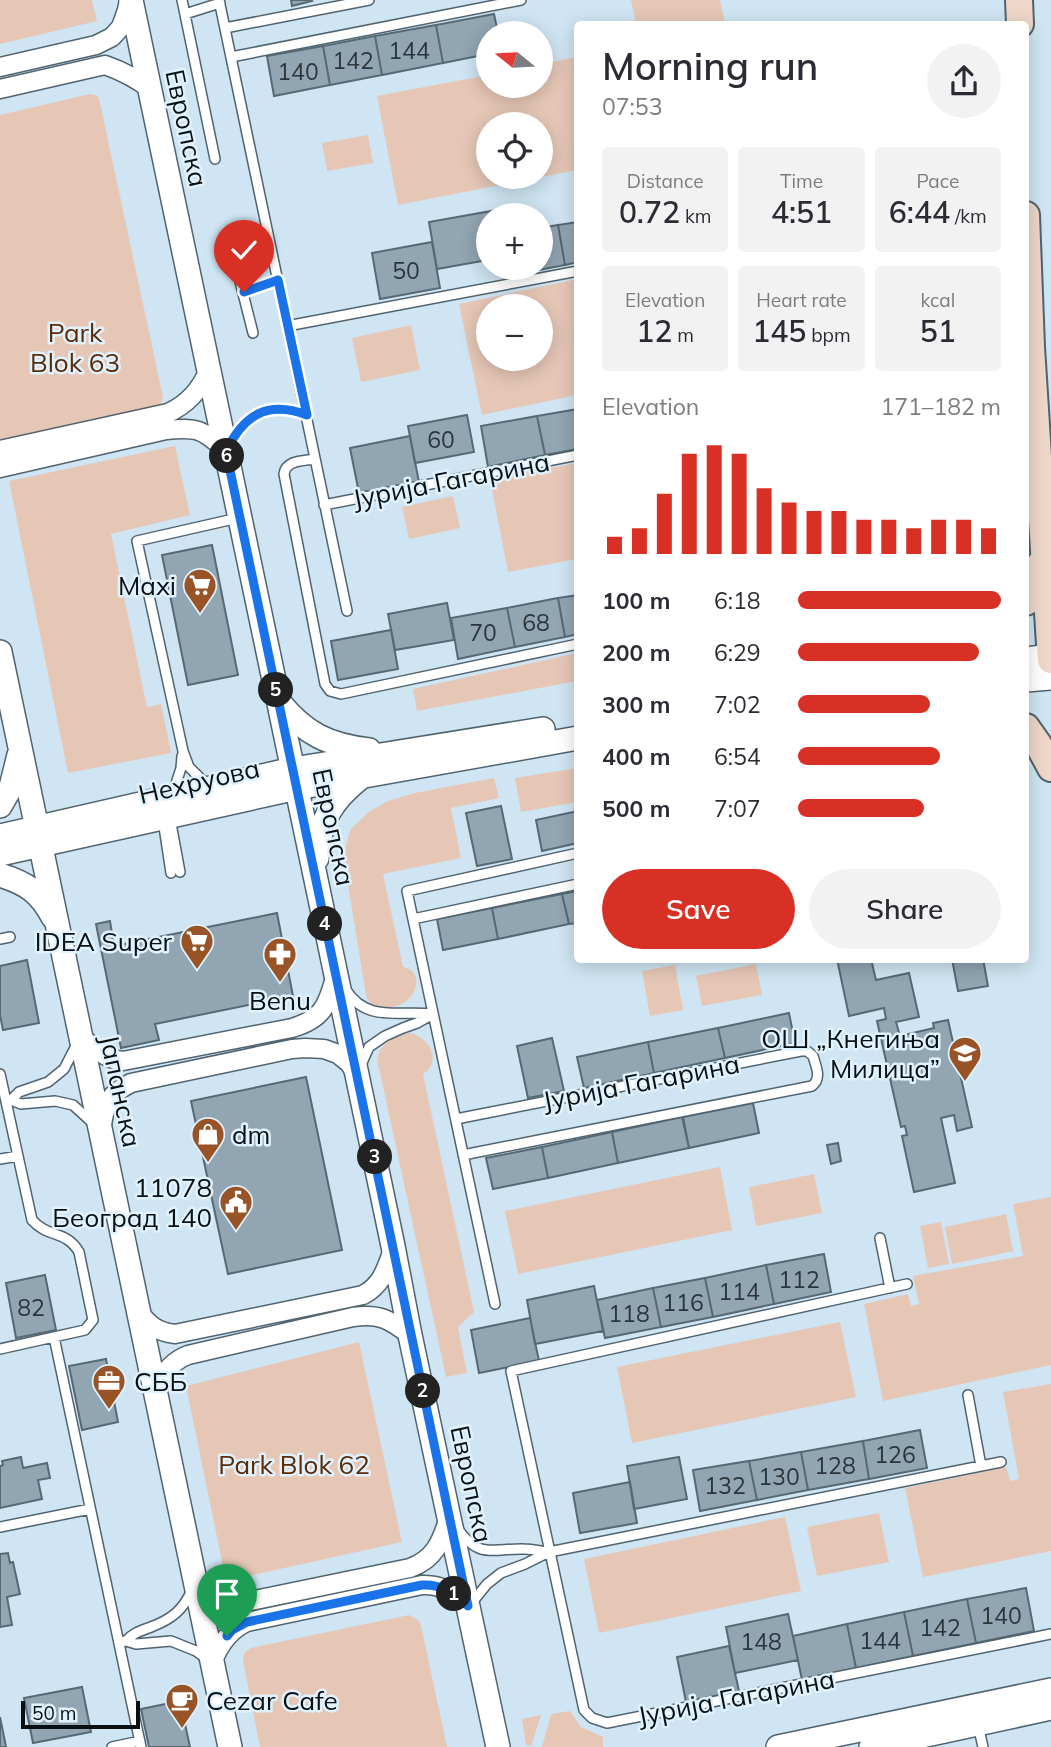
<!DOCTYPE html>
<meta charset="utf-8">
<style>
:root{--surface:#fff;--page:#f2f2f3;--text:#2b2b33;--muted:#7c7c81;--accent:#d93025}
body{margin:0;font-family:Mulish,sans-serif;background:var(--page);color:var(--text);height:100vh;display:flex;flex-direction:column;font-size:26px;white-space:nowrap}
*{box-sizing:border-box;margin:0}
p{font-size:23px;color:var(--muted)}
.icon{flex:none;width:38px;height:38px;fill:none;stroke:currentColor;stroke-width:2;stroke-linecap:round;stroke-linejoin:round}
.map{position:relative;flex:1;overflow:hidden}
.drawer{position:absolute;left:574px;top:21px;width:455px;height:942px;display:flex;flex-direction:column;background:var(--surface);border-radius:7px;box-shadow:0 4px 18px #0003}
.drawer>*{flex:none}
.needle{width:46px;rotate:288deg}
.buttons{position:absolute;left:476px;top:21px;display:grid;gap:14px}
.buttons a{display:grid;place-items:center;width:77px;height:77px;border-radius:50%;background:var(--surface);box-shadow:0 4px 18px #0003;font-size:35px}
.scale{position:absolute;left:21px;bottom:18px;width:119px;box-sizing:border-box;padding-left:7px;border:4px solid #081014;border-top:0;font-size:19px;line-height:24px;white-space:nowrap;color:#081014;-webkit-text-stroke:5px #e0f2fd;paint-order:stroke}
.pin{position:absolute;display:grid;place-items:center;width:60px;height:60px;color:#fff;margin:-72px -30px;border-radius:50% 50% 50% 0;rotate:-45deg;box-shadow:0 0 7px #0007}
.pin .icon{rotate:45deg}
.km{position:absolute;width:35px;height:35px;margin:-18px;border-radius:50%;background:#222;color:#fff;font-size:19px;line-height:35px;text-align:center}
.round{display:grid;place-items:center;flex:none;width:74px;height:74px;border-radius:37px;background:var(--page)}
.head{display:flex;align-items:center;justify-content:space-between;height:119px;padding:0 28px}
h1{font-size:38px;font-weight:600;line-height:52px}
.metrics{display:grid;grid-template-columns:repeat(3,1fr);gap:10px;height:119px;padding:7px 28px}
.metrics div{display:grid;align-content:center;border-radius:7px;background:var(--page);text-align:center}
.metrics b{font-size:30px;font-weight:600}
.metrics small{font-size:19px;font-weight:400}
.metrics p{font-size:19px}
.chart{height:196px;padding:14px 28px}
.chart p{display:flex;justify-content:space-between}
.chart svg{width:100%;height:126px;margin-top:7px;stroke:var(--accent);stroke-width:6}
.action{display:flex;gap:14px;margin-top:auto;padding:14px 28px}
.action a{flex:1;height:80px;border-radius:42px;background:var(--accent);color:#fff;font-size:28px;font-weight:600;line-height:80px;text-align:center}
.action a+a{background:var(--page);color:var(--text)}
ul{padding:0 28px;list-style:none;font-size:23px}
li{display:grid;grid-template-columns:112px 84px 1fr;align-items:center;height:52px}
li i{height:18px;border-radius:9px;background:var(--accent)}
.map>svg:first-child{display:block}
.green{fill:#e6c7b6;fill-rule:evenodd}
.building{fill:#91a5b2;stroke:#566975;stroke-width:2}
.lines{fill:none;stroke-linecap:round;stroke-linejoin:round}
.service-casing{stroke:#50636f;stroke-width:12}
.minor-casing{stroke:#50636f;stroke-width:21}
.tertiary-casing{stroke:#50636f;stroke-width:26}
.secondary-casing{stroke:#50636f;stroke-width:30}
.service{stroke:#fff;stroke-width:9}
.minor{stroke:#fff;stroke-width:18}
.tertiary{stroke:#fff;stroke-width:23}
.secondary{stroke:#eed7c9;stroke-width:26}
.route-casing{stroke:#fff;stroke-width:14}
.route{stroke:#1a73e8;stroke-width:9}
.labels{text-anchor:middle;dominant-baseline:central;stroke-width:5;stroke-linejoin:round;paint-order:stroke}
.number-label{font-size:23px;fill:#2a353c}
.street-label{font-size:26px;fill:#081014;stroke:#e0f2fd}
.park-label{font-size:26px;fill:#5c2b07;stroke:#e0f2fd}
.poi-label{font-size:26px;fill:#081014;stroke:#e0f2fd;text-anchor:end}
</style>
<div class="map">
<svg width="1051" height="1747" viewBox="0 0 1051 1747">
<rect width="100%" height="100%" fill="#cfe5f3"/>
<path class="green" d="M0,0H92L97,21L0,44Z
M631,0H720L725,24H636Z
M577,57V170L398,205L377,96L488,75V86H541V64ZM488,124H541V177H488Z
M90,94L96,95L99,98L163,397L161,403L156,407L0,444V115Z
M368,135L373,163L327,171L322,143Z
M577,279V395L482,415L459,304ZM488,306H541V359H488Z
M411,325L420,370L361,382L352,338Z
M175,446L190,515L111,534L147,707L161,704L171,753L68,773L9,481Z
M577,463V559L508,572L490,479Z
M453,496L460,528L409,539L402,507Z
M577,653V681L417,711L413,689Z
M577,768V802L521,812L515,778Z
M494,778L499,798L451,808L461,858L383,874L403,967C431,972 412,1016 378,1006C371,1004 368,1002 366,995L345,866L346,844L351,829L370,811L388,801L415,793Z
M756,964L762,995L702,1006L696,976Z
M675,965L683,1010L650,1016L642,971Z
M410,1033C429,1037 443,1061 423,1074L474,1312L458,1327L467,1373L446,1377L377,1059C381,1043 394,1035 410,1033Z
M720,1167L732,1230L518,1274L505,1211Z
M814,1174L822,1213L756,1226L749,1187Z
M1051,1197V1365L883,1401L864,1304L908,1294L911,1306L919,1304L913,1276L1023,1256L1013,1204Z
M1006,1214L1013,1251L952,1264L945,1227Z
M941,1222L949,1264L928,1268L920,1226Z
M840,1322L856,1397L632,1443L617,1367Z
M359,1342L402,1542L226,1581L186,1386Z
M1051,1384V1551L923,1577L905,1488L1006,1467L1010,1481L1019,1479L1003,1392Z
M879,1513L889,1562L817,1576L807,1527Z
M785,1517L801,1591L599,1633L584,1559Z
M409,1615L417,1619L421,1625L447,1747H260L243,1661L244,1653L251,1648Z
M570,1711L581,1727L603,1737V1747H542L551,1714Z
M541,1715L531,1746L526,1745L522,1719Z"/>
<path class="building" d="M291,0H311L312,1L292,6Z
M494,14L498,33H488V54L443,63L436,25Z
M436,25L443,63L382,75L375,36Z
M375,36L382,75L330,85L323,46Z
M323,46L330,85L274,96L267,56Z
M497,210L498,215H488V260L437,269L429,222Z
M578,222V262L565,265L558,225Z
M558,225L565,265L508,276L507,268H541V228Z
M432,242L440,288L380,299L372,253Z
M578,409V449L545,455L537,416Z
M467,415L474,452L415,463L408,426Z
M537,416L545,455L488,467L481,426Z
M410,436L419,482L359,493L350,448Z
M212,545L238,675L188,685L162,555Z
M578,595V634L565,637L558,598Z
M558,598L565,637L515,647L507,608Z
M447,603L454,640L395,650L388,614Z
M507,608L515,647L458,659L451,618Z
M391,630L398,669L338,680L331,641Z
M501,806L512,859L477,866L466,813Z
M578,811V843L542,851L536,820Z
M578,891V923L569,924L562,894Z
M562,894L569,924L498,939L492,908Z
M492,908L498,939L443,950L437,919Z
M277,913L293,996L155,1024L159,1040L121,1048L96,924L110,921L114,946Z
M837,959H871L876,980L909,973L919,1017L896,1022L900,1036L934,1028L933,1023L948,1020L972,1127L957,1131L954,1115L941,1118L955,1183L914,1192L902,1136L907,1135L905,1126L901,1127L877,1021L886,1019L884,1008L849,1016Z
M952,959H983L988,986L958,991Z
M27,960L39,1023L3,1030L0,1015V966Z
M789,1013L795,1043L725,1058L718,1028Z
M718,1028L725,1058L654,1073L648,1042Z
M552,1038L564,1091L528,1098L517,1046Z
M648,1042L654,1073L584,1088L577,1057Z
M306,1077L342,1250L228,1274L191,1101Z
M753,1103L759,1133L689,1148L683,1117Z
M682,1117L689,1148L618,1163L612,1132Z
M612,1132L618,1163L548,1178L542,1147Z
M838,1143L841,1161L831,1164L827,1145Z
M542,1147L548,1178L493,1189L486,1158Z
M824,1254L831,1292L774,1304L766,1265Z
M766,1265L774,1304L713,1317L705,1278Z
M45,1275L56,1330L16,1338L6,1283Z
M705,1278L713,1317L661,1327L653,1288Z
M594,1286L603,1331L535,1344L527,1300Z
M653,1288L661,1327L605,1338L597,1300Z
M530,1318L539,1361L479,1373L471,1330Z
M106,1359L118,1422L82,1430L69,1366Z
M920,1430L927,1468L869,1479L863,1441Z
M863,1441L869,1479L808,1490L801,1452Z
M801,1452L808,1490L757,1500L749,1461Z
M21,1457L23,1468L47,1463L50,1478L38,1480L42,1499L0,1508V1466L3,1465L2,1461Z
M679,1457L687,1499L634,1509L627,1466Z
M749,1461L757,1500L700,1511L693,1470Z
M630,1482L637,1523L580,1533L573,1493Z
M8,1553L10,1563L13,1562L20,1594L7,1597L12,1625L0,1627V1554Z
M1026,1588L1034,1631L976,1643L967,1599Z
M967,1599L976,1643L913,1656L904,1612Z
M904,1612L913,1656L856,1668L847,1624Z
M788,1614L798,1660L735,1673L726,1627Z
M847,1624L856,1668L802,1680L793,1636Z
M729,1646L739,1691L686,1702L677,1657Z
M82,1687L91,1732L33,1743L24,1698Z
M180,1701L190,1747H149L141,1709Z
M0,1717L6,1747H0Z"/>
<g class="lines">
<defs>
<path id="service" d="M182,0L215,159
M219,0L347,611
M185,14L220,3
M225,28L369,0
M231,57L521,0
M232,250L253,333
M244,292L278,280
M287,326L578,271
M230,444C246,411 273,402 307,415
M315,459C303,461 286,460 284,474L325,684L330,691L341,694L578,644
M324,505L578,455
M207,785L189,767L183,751L137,541L238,518
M173,793L181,768L182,756
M170,818L180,872
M163,820L171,873
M413,919L578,884
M0,939L10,937
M346,990C367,1023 399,1010 433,1014
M361,1065L369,1047L385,1036L403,1028L417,1023L433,1014
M0,1074L32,1220C48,1238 66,1230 79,1252L93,1320L85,1330L0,1349
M11,1100L21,1104L55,1101L73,1105L95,1125
M6,1102L11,1100L19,1092L48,1082L64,1069L77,1044
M456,1119L801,1051H807L813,1056C816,1067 822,1078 812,1086L463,1155
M0,1159L18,1156
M880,1238L890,1288
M907,1284L511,1371L584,1710L592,1718L607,1723L1051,1634
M495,1304L407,891L578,853
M54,1337L141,1747
M968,1395L981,1466
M0,1527L90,1509
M458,1529C479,1560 494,1548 524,1549C532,1549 540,1551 547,1552
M470,1605L487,1584L501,1573L525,1564L549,1552L1001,1462
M126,1641C133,1633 140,1631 151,1627C172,1619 183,1610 192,1590
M119,1642L126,1641L136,1644L171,1641L196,1651L206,1658
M978,1725L983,1747
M112,1747L140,1741"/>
<path id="minor" d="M0,67L96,45L112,37L121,27L127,10L129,0
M0,89L105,65C122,71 136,78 150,89
M0,450L168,413C188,404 200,390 209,370
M0,468L166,430C197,427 203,429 226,451
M81,1036C93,1048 105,1059 123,1061L292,1028C322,1019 327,1007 335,978
M102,1125C105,1102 111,1093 131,1083L292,1049L305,1048L324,1049L338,1054L349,1063L357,1075
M138,1311C149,1325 157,1332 175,1334L363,1295C382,1285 386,1269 393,1250
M154,1389C162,1374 172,1361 188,1355L353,1317C380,1313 390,1320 410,1335
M195,1582C209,1592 223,1602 241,1603L410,1568C435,1559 441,1542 449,1518
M212,1663C219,1645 229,1630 247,1622L422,1585C442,1584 454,1593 469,1606"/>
<path id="tertiary" d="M131,0L393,1246L410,1335L498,1747
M0,652L230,1747
M1026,659L1051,656
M1026,680L1051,678
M279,702C305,734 328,745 369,750
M0,806L11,787L19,755
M0,836L293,769L543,729
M0,854L297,788L578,738
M317,858C320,820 331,801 360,778
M0,875C26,883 40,892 53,917
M778,1747L1051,1690
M871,1747L1051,1708"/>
<path id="secondary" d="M1019,0L1020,24
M1026,215L1031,347L1051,660
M1026,602L1040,564
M1026,727L1038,744L1051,768"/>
</defs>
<use href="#service" class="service-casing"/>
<use href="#minor" class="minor-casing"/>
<use href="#tertiary" class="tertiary-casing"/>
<use href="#secondary" class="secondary-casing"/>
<use href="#service" class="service"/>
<use href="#minor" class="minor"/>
<use href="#tertiary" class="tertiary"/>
<use href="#secondary" class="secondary"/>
</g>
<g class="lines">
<defs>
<path id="route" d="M227,1636L232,1630L247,1622L422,1585C442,1584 454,1593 468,1606L226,451C244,415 267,400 307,415L278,280L244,292"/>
</defs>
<use href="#route" class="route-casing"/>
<use href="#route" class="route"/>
</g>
<defs>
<symbol id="supermarket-pin" viewBox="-11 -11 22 30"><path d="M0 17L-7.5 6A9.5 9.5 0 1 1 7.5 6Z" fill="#985327" stroke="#e0f2fd"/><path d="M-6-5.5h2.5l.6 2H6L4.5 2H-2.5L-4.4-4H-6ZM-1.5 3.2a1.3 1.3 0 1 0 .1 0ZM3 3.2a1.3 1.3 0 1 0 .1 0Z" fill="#fff"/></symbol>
<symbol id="pharmacy-pin" viewBox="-11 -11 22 30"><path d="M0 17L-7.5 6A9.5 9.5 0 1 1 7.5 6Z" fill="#985327" stroke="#e0f2fd"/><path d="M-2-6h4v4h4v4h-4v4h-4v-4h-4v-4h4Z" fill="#fff"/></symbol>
<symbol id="school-pin" viewBox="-11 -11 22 30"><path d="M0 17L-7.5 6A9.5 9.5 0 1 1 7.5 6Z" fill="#985327" stroke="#e0f2fd"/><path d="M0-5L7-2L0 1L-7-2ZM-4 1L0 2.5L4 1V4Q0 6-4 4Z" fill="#fff"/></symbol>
<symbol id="shop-pin" viewBox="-11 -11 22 30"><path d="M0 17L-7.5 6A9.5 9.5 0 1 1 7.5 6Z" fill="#985327" stroke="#e0f2fd"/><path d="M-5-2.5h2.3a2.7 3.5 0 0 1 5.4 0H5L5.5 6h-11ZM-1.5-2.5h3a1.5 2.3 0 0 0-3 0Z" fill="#fff"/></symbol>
<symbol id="civic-pin" viewBox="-11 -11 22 30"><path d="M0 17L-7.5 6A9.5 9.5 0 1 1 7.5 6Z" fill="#985327" stroke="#e0f2fd"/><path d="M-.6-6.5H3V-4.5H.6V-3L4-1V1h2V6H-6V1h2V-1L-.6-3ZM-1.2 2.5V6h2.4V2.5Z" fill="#fff"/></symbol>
<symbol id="office-pin" viewBox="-11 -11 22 30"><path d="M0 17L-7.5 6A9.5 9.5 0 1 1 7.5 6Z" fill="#985327" stroke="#e0f2fd"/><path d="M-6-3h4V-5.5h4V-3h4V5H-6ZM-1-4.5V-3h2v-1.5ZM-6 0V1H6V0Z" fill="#fff"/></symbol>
<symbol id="cafe-pin" viewBox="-11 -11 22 30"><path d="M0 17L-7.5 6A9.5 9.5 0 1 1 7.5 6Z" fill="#985327" stroke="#e0f2fd"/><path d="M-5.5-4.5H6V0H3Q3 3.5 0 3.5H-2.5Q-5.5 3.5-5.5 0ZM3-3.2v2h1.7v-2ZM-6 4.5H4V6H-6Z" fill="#fff"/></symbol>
</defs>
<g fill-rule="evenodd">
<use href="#supermarket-pin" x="181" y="566" width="38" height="52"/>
<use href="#supermarket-pin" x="178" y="922" width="38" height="52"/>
<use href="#pharmacy-pin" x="261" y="935" width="38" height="52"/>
<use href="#school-pin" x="946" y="1034" width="38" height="52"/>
<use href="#shop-pin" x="189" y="1115" width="38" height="52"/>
<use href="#civic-pin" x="217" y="1183" width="38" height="52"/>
<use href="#office-pin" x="90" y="1362" width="38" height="52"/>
<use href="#cafe-pin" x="163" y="1681" width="38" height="52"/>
</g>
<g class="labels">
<g class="number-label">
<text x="409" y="50">144</text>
<text x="353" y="60">142</text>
<text x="298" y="71">140</text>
<text x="406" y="270">50</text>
<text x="441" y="439">60</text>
<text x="536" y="622">68</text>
<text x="483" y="632">70</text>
<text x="799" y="1279">112</text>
<text x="739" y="1291">114</text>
<text x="683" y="1302">116</text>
<text x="31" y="1307">82</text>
<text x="629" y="1313">118</text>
<text x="895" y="1454">126</text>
<text x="835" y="1465">128</text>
<text x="779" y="1476">130</text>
<text x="725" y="1485">132</text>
<text x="1001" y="1615">140</text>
<text x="940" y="1627">142</text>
<text x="880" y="1640">144</text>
<text x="761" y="1641">148</text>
</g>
<g class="street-label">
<text transform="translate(187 128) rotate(78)">Европска</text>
<text transform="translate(451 480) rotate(-11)">Јурија Гагарина</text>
<text transform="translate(199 781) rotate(-13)">Нехруова</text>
<text transform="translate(334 827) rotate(78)">Европска</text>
<text transform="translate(641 1082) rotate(-11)">Јурија Гагарина</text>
<text transform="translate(121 1091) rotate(78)">Јапанска</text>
<text transform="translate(472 1484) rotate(78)">Европска</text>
<text transform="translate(736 1697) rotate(-11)">Јурија Гагарина</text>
</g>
<g class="park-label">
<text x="75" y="332">Park<tspan x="75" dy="30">Blok 63</tspan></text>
<text x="294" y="1464">Park Blok 62</text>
</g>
<g class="poi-label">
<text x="176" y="585">Maxi</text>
<text x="172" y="941">IDEA Super</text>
<text x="280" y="1000" text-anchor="middle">Benu</text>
<text x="940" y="1038">ОШ „Кнегиња<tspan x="940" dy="30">Милица”</tspan></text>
<text x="232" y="1134" text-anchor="start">dm</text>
<text x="212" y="1187">11078<tspan x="212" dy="30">Београд 140</tspan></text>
<text x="134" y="1381" text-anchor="start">СББ</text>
<text x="206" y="1700" text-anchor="start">Cezar Cafe</text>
</g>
</g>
</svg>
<div class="buttons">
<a><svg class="needle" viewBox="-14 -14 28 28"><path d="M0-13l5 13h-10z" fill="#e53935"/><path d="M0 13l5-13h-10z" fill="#7c7c81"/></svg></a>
<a><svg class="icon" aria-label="locate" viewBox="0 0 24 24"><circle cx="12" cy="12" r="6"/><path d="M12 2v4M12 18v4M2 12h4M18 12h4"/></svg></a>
<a>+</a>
<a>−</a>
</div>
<div class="scale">50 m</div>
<div class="pin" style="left:227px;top:1636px;background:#1e9e55"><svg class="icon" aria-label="arrive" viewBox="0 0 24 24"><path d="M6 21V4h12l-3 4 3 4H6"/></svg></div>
<div class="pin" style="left:244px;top:292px;background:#d93025"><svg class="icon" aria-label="check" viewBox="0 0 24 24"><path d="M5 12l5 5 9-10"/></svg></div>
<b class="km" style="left:454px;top:1594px">1</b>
<b class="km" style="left:423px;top:1391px">2</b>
<b class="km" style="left:375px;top:1157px">3</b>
<b class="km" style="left:325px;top:924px">4</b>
<b class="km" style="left:276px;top:690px">5</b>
<b class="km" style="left:227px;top:456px">6</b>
<section class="drawer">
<div class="head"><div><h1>Morning run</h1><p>07:53</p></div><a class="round"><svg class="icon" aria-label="share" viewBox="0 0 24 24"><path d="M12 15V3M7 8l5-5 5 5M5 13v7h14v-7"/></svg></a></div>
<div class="metrics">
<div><p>Distance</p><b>0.72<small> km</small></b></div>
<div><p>Time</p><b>4:51</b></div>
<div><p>Pace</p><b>6:44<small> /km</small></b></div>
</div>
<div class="metrics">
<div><p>Elevation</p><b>12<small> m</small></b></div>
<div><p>Heart rate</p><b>145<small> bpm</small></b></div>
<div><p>kcal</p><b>51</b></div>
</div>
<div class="chart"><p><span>Elevation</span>171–182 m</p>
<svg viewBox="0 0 160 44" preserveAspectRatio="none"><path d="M5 44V38M15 44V35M25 44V23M35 44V9M45 44V6M55 44V9M65 44V21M75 44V26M85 44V29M95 44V29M105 44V32M115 44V32M125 44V35M135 44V32M145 44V32M155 44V35"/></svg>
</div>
<ul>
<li><b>100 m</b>6:18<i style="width:100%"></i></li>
<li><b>200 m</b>6:29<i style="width:89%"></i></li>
<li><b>300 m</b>7:02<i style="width:65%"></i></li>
<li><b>400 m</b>6:54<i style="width:70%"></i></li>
<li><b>500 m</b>7:07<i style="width:62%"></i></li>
</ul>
<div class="action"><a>Save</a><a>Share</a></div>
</section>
</div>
